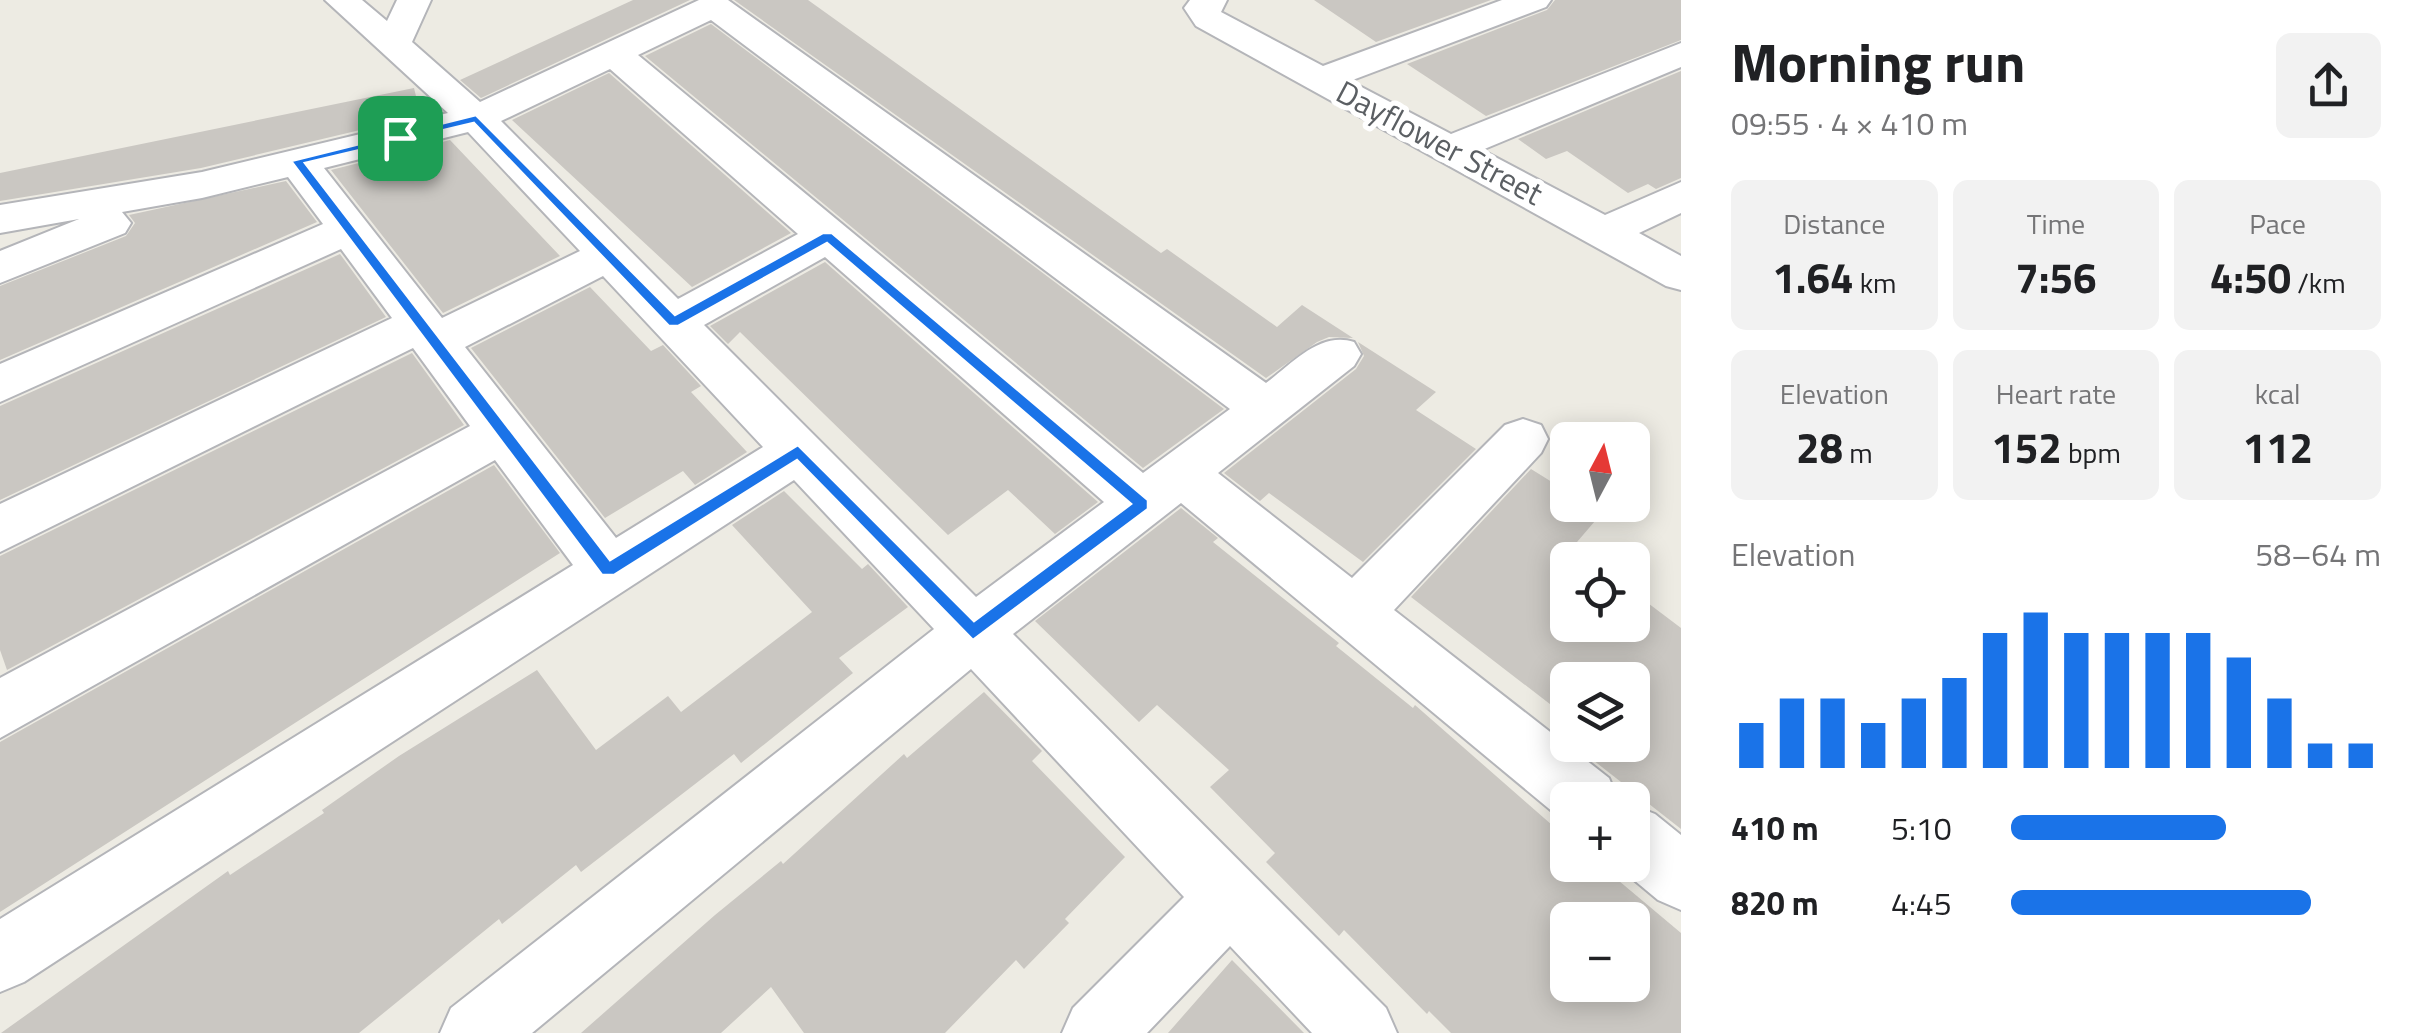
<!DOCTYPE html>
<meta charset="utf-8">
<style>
:root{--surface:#fff;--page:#f2f2f2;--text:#202124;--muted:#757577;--accent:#1a73e8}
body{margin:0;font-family:"Titillium Web",sans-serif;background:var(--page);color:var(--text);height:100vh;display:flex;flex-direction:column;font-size:38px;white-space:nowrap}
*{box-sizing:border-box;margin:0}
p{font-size:32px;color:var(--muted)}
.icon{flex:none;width:55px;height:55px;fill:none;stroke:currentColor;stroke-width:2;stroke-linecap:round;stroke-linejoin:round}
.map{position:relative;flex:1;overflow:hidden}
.drawer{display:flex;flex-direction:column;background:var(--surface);width:750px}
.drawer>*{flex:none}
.needle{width:65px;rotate:7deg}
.fabs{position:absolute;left:1550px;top:422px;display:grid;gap:20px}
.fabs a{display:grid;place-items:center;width:100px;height:100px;border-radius:15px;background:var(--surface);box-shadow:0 5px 25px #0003;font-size:50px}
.pin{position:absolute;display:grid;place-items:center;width:85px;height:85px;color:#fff;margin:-42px;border-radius:20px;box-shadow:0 5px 15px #0006}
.round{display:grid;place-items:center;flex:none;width:105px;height:105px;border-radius:15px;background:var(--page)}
.overview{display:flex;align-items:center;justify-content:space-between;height:170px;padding:0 50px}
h1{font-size:55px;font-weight:700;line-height:75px}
.stats{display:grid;grid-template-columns:repeat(3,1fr);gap:15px;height:170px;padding:10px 50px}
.stats div{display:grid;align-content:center;border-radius:15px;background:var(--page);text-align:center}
.stats b{font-size:42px;font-weight:700}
.stats small{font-size:28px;font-weight:400}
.stats p{font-size:28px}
.chart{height:280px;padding:20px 50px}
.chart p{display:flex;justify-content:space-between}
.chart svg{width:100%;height:180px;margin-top:10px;stroke:var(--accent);stroke-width:6}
ul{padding:0 50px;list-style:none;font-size:32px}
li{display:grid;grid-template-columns:160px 120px 1fr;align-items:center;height:75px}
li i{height:25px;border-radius:12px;background:var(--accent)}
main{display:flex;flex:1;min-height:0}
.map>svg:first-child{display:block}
.building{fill:#cac7c2;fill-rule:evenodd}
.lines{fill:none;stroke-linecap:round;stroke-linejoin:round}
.minor-casing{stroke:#b4b5b9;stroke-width:4}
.minor{fill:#fff;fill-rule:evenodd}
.route{fill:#1a73e8;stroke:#fff;stroke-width:2.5;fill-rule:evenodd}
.labels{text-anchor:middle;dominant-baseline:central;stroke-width:10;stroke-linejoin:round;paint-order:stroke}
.far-street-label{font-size:32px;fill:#5b5f63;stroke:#fff}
</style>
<main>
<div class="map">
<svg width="1681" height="1033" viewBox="0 0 1681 1033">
<rect width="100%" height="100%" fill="#edebe3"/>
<path class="building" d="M633,0H690L481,98L460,80Z
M734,0H808L1161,253L1167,249L1277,327L1302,305L1353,338L1329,337L1317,342L1266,378Z
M1314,0H1491L1376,42Z
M1555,0H1681V40L1486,116L1407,64L1547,10Z
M711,24L1224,409L1143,468L645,56Z
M1681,71V178L1656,189L1648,184L1628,193L1567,151L1546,159L1518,139Z
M609,73L791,233L692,287L512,120Z
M414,88L417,100L424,96L440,111L201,168L0,201V173Z
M450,140L560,256L443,313L331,170Z
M286,181L317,222L0,360V286L126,236L135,223L129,215Z
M340,254L386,317L0,500V406Z
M825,262L1098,502L1055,534L1008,490L948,535L740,332L728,344L710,326Z
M590,287L651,351L663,345L701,386L691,392L747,452L695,485L683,471L605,518L471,348Z
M1358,342L1436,392L1416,410L1476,449L1363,562L1269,493L1260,501L1224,473L1356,369L1364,356Z
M412,353L464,425L7,670L0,650V556Z
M494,465L560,553L0,912V742Z
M1531,469L1568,492V505H1588L1601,514L1571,549L1587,560H1568V625H1632V591L1681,628V829L1584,753L1590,745H1632V680H1568V718L1411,597Z
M784,491L862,569L868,564L908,607L839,658L853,673L741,763L734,754L581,872L576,865L502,924L499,919L359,1033H1L228,871L230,875L324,813L322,810L399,756L537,670L596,750L668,696L681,712L812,612L732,525Z
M1181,508L1218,538L1213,542L1339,643L1336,646L1413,708L1415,705L1568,839V865H1600L1681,933V1033H1451L1429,1011L1427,1014L1344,930L1339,936L1266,862L1275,853L1210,787L1229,770L1157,705L1139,722L1035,621ZM1568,920H1632V985H1568Z
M984,692L1042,751L1032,761L1125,857L1065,919L1069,923L1024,969L1016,960L945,1033H804L771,987L721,1033H581L715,915L781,861L783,864L904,754L907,758Z
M1232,960L1304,1033H1168Z"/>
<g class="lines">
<defs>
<path id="minor" d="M325,0H362L387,21L397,0H431L412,42L480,102L699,0H728L1266,383C1293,363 1320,331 1354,342L1361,354L1354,366L1218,473L1352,578L1505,425L1523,419L1541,425L1548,439L1541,453L1394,610L1609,778L1618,800H1568L1565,822L1181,503L1013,634L1386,1008L1397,1033H1312L1230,946L1147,1033H1062L1073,1008L1184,897L971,669L532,1033H440L451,1008L934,629L794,480L24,982L0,992V919L573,565L495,460L0,738V678L470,426L413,348L0,552V504L392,318L341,249L0,402V364L323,224L288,177L202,198L122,212L131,223L125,233L0,283V251L79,219L0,233V205L202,172L448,113ZM711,20L1230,409L1143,473L638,55ZM610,69L798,234L678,299L501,121ZM468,132L580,251L442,318L324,168ZM825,257L1104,502L976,597L704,325ZM603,276L763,447L616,538L465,347Z
M1190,0H1227L1221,12L1323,66L1502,0H1551L1546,7L1350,81L1451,134L1681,43V67L1482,150L1605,215L1681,182V213L1639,233L1681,256V290L1666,286L1196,26L1184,8Z
M1632,805L1655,814L1681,835V910L1658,900L1616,865H1632Z"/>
</defs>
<use href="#minor" class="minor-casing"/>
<use href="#minor" class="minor"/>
</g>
<path class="route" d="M476,115L675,315L823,233H832L1148,500V509L973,640L797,460L614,575H602L291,161ZM474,123L669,326H678L827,243L1131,504L974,621L798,445L610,560L305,163Z"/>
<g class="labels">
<g class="far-street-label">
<text transform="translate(1440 142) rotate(28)">Dayflower Street</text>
</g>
</g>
</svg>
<div class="fabs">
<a><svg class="needle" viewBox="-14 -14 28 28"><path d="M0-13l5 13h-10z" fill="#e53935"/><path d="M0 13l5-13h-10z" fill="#757577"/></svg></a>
<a><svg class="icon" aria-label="locate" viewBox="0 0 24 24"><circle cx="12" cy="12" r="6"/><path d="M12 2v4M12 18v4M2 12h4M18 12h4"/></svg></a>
<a><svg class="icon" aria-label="layers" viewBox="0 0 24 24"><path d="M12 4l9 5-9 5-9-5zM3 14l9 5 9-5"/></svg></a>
<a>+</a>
<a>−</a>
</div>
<div class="pin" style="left:400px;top:138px;background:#1e9e55"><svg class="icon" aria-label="arrive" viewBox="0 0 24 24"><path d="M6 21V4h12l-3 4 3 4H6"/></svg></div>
</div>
<section class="drawer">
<div class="overview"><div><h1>Morning run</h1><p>09:55 · 4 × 410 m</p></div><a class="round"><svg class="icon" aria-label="share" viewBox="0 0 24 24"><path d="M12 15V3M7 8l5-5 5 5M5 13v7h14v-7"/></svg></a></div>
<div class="stats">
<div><p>Distance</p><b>1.64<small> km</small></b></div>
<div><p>Time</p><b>7:56</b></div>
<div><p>Pace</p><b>4:50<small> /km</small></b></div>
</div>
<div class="stats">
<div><p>Elevation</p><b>28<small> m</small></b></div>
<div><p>Heart rate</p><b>152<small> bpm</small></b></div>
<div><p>kcal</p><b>112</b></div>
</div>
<div class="chart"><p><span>Elevation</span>58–64 m</p>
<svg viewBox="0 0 160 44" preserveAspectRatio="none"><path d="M5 44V33M15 44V27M25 44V27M35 44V33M45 44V27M55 44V22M65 44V11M75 44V6M85 44V11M95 44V11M105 44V11M115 44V11M125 44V17M135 44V27M145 44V38M155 44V38"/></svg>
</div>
<ul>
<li><b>410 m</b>5:10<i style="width:58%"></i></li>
<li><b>820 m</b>4:45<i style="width:81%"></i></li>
</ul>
</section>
</main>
